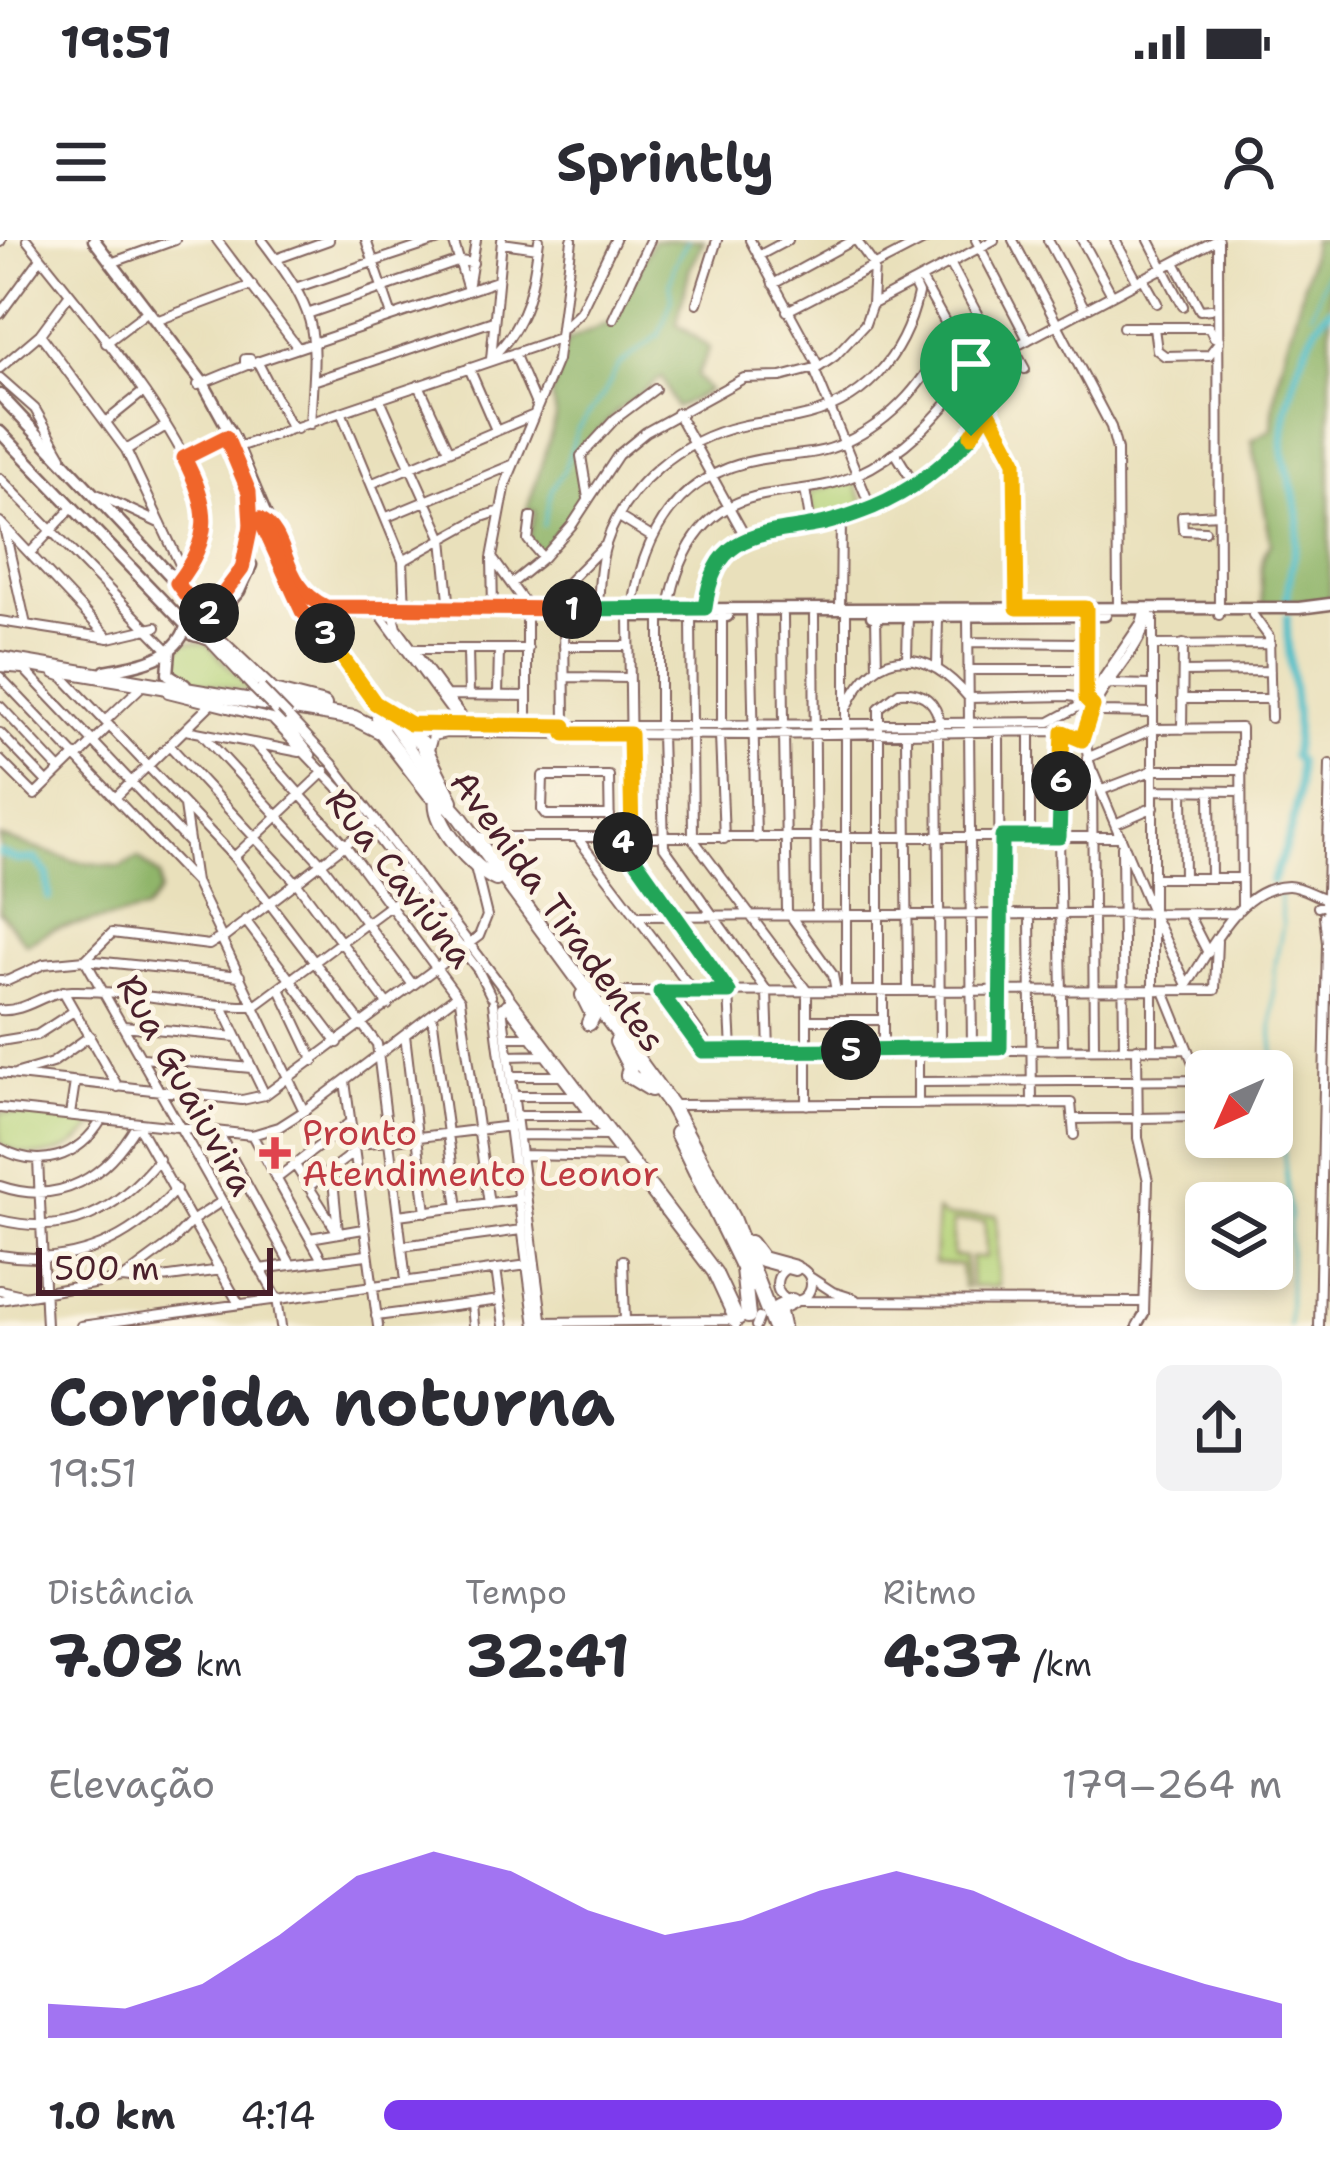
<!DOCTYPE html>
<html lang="pt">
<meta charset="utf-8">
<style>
:root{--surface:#fff;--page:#f2f2f3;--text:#2b2b33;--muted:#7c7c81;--accent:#7c3aed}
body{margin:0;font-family:"Shantell Sans",sans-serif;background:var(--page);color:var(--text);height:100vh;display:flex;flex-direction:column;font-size:45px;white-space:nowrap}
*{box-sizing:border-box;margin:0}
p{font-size:39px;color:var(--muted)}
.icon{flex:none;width:66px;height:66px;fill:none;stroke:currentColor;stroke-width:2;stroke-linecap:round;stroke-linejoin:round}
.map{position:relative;height:1086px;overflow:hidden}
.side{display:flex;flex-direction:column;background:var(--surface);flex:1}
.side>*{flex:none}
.needle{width:78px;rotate:225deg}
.tools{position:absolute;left:1185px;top:810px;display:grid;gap:24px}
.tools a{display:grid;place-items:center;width:108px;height:108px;border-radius:18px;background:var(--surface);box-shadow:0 6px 18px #0003;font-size:60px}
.scale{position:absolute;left:36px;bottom:30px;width:237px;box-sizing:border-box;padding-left:12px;border:6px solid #4a1f2b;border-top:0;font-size:33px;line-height:42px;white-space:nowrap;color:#4a1f2b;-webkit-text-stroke:9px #fcf5e5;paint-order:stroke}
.pin{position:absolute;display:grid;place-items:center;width:102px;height:102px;color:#fff;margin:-123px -51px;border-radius:50% 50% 50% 0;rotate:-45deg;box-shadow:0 0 12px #0007}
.pin .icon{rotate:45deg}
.km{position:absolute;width:60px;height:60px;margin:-30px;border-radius:50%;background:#222;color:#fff;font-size:33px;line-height:60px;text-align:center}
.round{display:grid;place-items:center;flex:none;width:126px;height:126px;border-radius:18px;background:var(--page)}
.headline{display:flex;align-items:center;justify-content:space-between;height:204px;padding:0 48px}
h1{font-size:66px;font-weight:700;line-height:90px}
.metrics{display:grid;grid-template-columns:repeat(3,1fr);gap:18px;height:204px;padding:12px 48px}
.metrics div{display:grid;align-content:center}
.metrics b{font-size:60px;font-weight:700}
.metrics small{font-size:33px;font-weight:400}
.metrics p{font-size:33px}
.chart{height:336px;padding:24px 48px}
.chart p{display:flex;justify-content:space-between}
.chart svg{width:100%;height:216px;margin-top:12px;fill:var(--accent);opacity:.7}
ul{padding:0 48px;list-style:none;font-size:39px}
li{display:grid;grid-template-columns:192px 144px 1fr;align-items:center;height:90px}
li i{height:30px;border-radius:15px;background:var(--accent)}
.status{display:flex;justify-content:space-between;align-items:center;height:84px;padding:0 60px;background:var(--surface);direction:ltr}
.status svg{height:33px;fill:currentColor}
header{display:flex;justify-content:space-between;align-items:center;height:156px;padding:0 48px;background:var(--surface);font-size:54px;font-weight:700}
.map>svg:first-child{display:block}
.green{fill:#b5d37a;stroke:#807952;stroke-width:3}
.forest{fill:#90b56a;stroke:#6d6a4a;stroke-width:3}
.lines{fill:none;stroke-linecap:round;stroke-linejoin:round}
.stream{stroke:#4dbbc5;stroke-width:3}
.river{stroke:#4dbbc5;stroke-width:8}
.minor-tunnel{stroke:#c9b99e;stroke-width:8;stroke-dasharray:8 4;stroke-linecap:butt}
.minor-casing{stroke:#82635d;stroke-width:12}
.major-casing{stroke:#82635d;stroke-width:15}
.highway-casing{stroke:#82635d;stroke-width:18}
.minor{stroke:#fff;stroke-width:8}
.major{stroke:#fff;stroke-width:10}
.highway{stroke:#fff;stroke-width:14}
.minor-bridge-casing{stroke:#82635d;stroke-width:12;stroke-linecap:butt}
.minor-bridge{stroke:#fff;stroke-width:8}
.split-1-casing{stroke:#fff;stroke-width:24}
.split-2-casing{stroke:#fff;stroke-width:24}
.split-3-casing{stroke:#fff;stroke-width:24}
.split-4-casing{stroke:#fff;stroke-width:24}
.split-5-casing{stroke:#fff;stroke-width:24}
.split-6-casing{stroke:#fff;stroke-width:24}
.split-7-casing{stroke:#fff;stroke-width:24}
.split-1{stroke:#22a559;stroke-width:15}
.split-2{stroke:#f0652b;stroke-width:15}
.split-3{stroke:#f0652b;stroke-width:15}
.split-4{stroke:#f5b400;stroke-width:15}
.split-5{stroke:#22a559;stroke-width:15}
.split-6{stroke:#22a559;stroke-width:15}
.split-7{stroke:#f5b400;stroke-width:15}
.health-dot{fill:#e0444e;stroke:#fcf5e5;stroke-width:4.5}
.labels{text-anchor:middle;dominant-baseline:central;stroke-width:10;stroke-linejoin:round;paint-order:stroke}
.street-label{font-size:36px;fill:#4a1f2b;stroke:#fcf5e5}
.health-label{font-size:36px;fill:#be3a42;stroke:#fcf5e5;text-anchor:start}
</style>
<div class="status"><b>19:51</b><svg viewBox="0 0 49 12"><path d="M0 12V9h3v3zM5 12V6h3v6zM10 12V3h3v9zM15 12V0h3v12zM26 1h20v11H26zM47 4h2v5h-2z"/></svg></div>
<header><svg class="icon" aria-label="menu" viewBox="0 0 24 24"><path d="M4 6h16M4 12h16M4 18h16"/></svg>Sprintly<svg class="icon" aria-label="person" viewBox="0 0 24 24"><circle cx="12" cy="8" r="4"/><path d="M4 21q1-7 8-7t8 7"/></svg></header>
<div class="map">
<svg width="1330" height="1086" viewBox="0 0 1330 1086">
<rect width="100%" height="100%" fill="#fcf5e5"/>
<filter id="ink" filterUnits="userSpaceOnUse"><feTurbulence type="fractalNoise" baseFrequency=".00833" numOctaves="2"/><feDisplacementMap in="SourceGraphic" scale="24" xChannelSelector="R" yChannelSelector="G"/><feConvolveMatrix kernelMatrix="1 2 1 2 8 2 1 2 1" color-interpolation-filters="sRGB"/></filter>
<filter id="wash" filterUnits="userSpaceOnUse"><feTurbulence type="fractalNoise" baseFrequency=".004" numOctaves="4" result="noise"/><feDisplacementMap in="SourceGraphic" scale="48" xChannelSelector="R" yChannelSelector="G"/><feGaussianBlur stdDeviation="2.7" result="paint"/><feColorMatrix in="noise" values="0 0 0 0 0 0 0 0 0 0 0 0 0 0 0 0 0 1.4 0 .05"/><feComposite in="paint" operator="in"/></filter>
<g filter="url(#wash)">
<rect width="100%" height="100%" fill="#e9e0bb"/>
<path class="green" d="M853,239L865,266L815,280L810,252Z
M196,402L207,404L253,452L177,438L171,433L173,412L185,403Z
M0,872L93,882L95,884C71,916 34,925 0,903Z
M937,971L945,977L997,975L998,1047H971V1018L986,1017L985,981L953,982V1016L965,1017L967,1048H963L961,1025L934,1024Z"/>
<path class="forest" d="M653,0H704L690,27L677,84L710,108L697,136L709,151L676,168L662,137L617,171L578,213L584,255L568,282L540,314L529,299L535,271L527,270L556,178L551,156L567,101L613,81Z
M1313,0H1330V359L1263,366C1261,345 1257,319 1271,303L1252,200L1272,189C1273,124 1304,64 1313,0Z
M0,597L75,621L121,627L138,617L160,636V652L145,671L53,689L26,704L0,672Z"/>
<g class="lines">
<path class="stream" d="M1312,73L1330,24
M543,286L552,249L564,230L577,190L604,154L618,126L659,95L672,59L670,43L675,23L688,0
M1279,652L1283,685L1274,729L1272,795L1290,975L1289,1086"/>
<path class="river" d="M1287,364C1287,336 1298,309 1298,281C1298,259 1285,231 1283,209C1280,175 1304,92 1330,69
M0,613L17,620L35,619L47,634L49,657
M1272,641C1289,603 1302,563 1298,521L1293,516C1303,469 1286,424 1287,377"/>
</g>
</g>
<g filter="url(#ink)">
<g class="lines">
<path class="minor-tunnel" d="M755,1073L771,1057"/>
<defs>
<path id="minor" d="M27,0C73,58 201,208 205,277C206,303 193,323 177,343
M217,0L298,108
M262,0C322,79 316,89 310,184
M366,0L392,76
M453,0L468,50
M750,0L819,127
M856,0L874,25
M976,0L1028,100
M1013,0L1111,187L1117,210L1118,368
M1048,0L1085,69
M1082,0L1112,55
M1115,0L1137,41
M1149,0L1183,66
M1218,0L1219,375
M0,2L1,0
M502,3L538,8
M758,16L788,0
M276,19L329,0
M1175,22L1200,70L1211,69
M111,23L175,0
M950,23L999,115
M1143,38L1157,63
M921,39L969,125L1015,221L1017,368
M469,43L476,0
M773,44L854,0
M298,47L439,0
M697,63L717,0
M873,64L994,0
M787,71L924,0
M310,73L460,21L473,23
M0,74L41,18
M613,79L650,0
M156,81L252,45
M564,87L580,72L615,0
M1123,87H1209L1214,97L1219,99
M1154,88L1157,110L1165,116L1209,115L1219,102
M40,94L126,210L184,333
M106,103L144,74
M1013,107L1025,129
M514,113L537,167
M492,117C527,84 533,47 539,0
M245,119H250V125L245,124Z
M491,119L502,0
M257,121L289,183L297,189
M251,124L497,41
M0,128L40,94L69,55
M469,128L496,190
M814,129L871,268
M971,130L1216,0
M0,138L35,169L62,216
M313,141L493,81
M198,145L247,125
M419,145L449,210
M380,159L443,299L450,370
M677,173L746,298
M342,174L403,321L405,370
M107,181L143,152
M238,207L559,98
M126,210L166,186
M896,214L915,245
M184,218L226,197
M0,238L168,410
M373,243L534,175
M805,249L811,286
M99,255L161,284
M588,258L581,216L615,179L655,149
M387,277L512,225
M531,277L528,300L543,318
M619,277L650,296
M0,282L108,397
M4,287L26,385
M1205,291L1183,290L1182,276L1219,274
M30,313L72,268
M493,319L529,369
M403,321L482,277L500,271
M511,344L543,318L572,285L618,215L646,192L744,138L781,137L819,127L835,116L865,84L872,64L874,25
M542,368L603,307
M669,368C678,313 703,266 763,255C794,249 824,249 854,236C907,212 937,177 972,133
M705,368C716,277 776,299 843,278C902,259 955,223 988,170
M493,369L492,318L506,243L557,120L572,0
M598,369C599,348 600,323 606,304C625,245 681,199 741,186C759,182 778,181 796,178C863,165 904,118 918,54L913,43
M633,369C643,291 679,233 762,219C790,214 818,216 844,203C896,179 925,141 951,91
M840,369L841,278
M846,369V751
M1086,375V459
M1253,375L1269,397L1271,478
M394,376L397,388L469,486
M527,376V486
M564,376L565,486
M629,376L632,599
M660,376V485
M691,376L693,599L807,751V865
M722,376V485
M751,376L756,598
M783,376L784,485
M814,376L816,675
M876,376L877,428
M968,376L972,809
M382,377L463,487
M1153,378V808
M0,381L109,398L156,387
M198,397L209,401L254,449
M968,402L1086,403
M1153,405L1270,404
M564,406H628
M414,409H528
M468,409L469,455
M907,420L908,373
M937,426L938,376
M0,427L22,429
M24,429L190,604
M968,430H1087
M1183,432L1270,431
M55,434L63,437L234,617L377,804L406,1040
M0,437L195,642
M565,437L629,438
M1109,444L1152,445
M168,453L272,479L345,555L478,730L491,756
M447,455L527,456
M498,455L499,409
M1182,459H1271
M0,466L60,530
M847,467C878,402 927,408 969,458L1069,456L1086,459L1102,472L1152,473
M275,470L311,515
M289,477L332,523L506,752
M105,481L143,445
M455,487L1050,482L1087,462L1141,383L1145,368
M1182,489L1183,404
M186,490L300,512
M1063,492L1059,597L1063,808
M0,493L47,542
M661,493L664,607L767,751
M784,493L787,671L833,735L836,751
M906,493L908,751
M999,493L1000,809
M202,494L321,623L413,745
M938,494L940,809
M720,495L724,599
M255,504L345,605L460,760L489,964
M169,505L296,642L388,765
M429,510L433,496L446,493L753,495L1051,491L1077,501L1084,497
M78,517L109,486
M1087,518L1153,489L1241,488L1242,666
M0,520L35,555L76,515
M1093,532L1150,667
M1102,550L1154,530H1242
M1154,550L1241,551
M1183,551L1184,638
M1210,551L1211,638
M116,557L211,464
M184,566L195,642L220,694
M610,575H546L542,570L543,536H609L610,600
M1115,584L1154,567
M474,597H1121
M1030,597V493
M579,600L693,751
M622,601L729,752
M1122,606L1124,808
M234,617L325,531
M1154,638H1242
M1318,667L1325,665L1327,653L1330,524
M1188,674L1208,713
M1030,675L1032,864
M637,676L1237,673
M1324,676L1327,703L1330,694
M245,680L338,803
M1156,681L1187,745
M225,697L371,585
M223,702L304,871
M86,719L112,693L209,705L217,700
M85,720L277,1058L281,1086
M0,740L7,741L44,724L85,720L240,736
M587,746L603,752L1215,750L1217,701
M1186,746C1211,711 1237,647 1288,646C1300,646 1313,655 1324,658L1330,680
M280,749L314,821
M63,751L118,847
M879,751V468L899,452C923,450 937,462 940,485
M660,752L703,811L1187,809
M729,752L732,810
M767,752L769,810
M671,753L711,809
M507,754L717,1031L740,1080
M493,763L535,1086
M506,764L712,1033L736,1085
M222,766L265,855
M502,767L543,1086
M0,770C28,772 44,751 72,751C134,750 194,767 255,766L415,647
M432,775L458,968
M807,780H883
M124,786L236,797
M405,795L426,972
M506,797H532
M0,801L37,795L74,771
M1094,809L1092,531C1066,458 1135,434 1149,373
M883,810V752
M509,816L547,815
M143,818L251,828
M0,833L242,860L265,855L479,696L487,676L475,627
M18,833L52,823L90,796
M511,836H562
M345,841L378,1086
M919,842L1200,840
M514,856H577
M918,864V810
M672,865L1071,863L1074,895
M0,868L252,895L279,887L304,871L456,756
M70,875L75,842
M516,876H592
M1074,879L1200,877V840L1164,751
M218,892L291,1025
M252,895L322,1020
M519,895L607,896
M352,905L511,886
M0,908C39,930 79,918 102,879
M521,915L622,917
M38,920L46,1086
M295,925L338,993
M332,929L338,992
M276,939L349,883
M0,946C61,967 107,936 137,884L239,1064
M308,947L353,913
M398,975L521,959
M0,980C68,997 116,972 159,919
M310,998L363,989
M402,1006L521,990
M0,1015C71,1027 129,1003 176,949
M623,1020L625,1081
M777 1044a17 17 0 1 1 34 0a17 17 0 1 1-34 0Z
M260,1029L366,1015
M496,1029L504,1086
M810,1037L833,1052L855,1059
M122,1039L171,1003L193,980L221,962
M0,1050L22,1055
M0,1060L122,1039L140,1041L221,1030
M797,1061L1144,1062
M472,1065L474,1086
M376,1076L500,1060
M541,1082L730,1080L735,1084
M81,1086L535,1024
M756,1086L759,1078
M1137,1086L1144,1074L1148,941L1138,898L1137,808
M1319,1086L1327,703"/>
<path id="major" d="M94,0L203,143L234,199L287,326L313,375L442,553
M0,155L184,350L200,374
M0,192L186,385
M245,243L277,320
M300,352L337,370L1299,368L1330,364
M187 385a11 11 0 1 1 22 0a11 11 0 1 1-22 0Z
M203,375C243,359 253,302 250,264
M632,376H727
M872,376L1105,375
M318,383L343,376
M209,385L239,351L251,325
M170,411L168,434L185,445
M105,431C136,425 175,420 186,387
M398,479L421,487H458"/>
<path id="highway" d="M219,401L273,452L324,465
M0,419L354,478L382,492
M379,477L382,492L430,554L443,558L459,576L671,865L732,978L774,1086
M393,480L422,503L451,561
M437,559C432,583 474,630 496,639
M583,755L593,775L589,783
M617,802L630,827L628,835L651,849
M677,893L743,1028L748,1076
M750,1003L762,1019L795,1028
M782,1086L778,1068L792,1061"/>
</defs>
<use href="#minor" class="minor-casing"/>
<use href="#major" class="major-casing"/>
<use href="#highway" class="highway-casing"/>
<use href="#minor" class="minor"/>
<use href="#major" class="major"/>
<use href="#highway" class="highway"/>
<defs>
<path id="minor-bridge" d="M261,448L289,477
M254,449L275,470"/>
</defs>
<use href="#minor-bridge" class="minor-bridge-casing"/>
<use href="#minor-bridge" class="minor-bridge"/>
</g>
</g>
<g class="lines" filter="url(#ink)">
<defs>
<path id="split-1" d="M572,369L705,368C714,298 749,295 810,286C831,283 853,275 873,267C911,251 944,226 971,196"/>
<path id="split-2" d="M209,373L242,329L251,286L260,279C292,297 278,344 326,367L572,369"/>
<path id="split-3" d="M209,373L200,374L177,343C213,297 210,268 184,218L226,197L249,252L251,286L260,279L302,371L325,393"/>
<path id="split-4" d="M325,393L375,463L410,484L565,486V494H630L632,599L623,602"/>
<path id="split-5" d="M623,602L729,752H660L703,811L851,810"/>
<path id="split-6" d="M851,810L1000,808L1002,597H1059L1061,541"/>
<path id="split-7" d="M971,196L988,170L1015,221L1017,368H1086V459L1093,466L1082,500L1063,492L1061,541"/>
</defs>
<use href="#split-1" class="split-1-casing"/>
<use href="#split-2" class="split-2-casing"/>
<use href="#split-3" class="split-3-casing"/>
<use href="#split-4" class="split-4-casing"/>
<use href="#split-5" class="split-5-casing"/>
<use href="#split-6" class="split-6-casing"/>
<use href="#split-7" class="split-7-casing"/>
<use href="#split-1" class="split-1"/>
<use href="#split-2" class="split-2"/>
<use href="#split-3" class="split-3"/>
<use href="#split-4" class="split-4"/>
<use href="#split-5" class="split-5"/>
<use href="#split-6" class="split-6"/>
<use href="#split-7" class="split-7"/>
</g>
<path class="health-dot" d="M269 895h12v12h12v12h-12v12h-12v-12h-12v-12h12z"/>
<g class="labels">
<g class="street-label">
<text transform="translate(400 638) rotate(52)">Rua Caviúna</text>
<text transform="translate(558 671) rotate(54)">Avenida Tiradentes</text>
<text transform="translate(186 845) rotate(61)">Rua Guaiuvira</text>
</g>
<g class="health-label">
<text x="302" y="892">Pronto<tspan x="302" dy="41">Atendimento Leonor</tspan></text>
</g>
</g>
</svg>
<div class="tools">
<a><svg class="needle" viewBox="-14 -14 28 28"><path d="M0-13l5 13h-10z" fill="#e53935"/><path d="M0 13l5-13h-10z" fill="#7c7c81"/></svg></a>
<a><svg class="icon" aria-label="layers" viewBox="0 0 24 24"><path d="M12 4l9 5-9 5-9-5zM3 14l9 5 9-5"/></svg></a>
</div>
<div class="scale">500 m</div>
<div class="pin" style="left:971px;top:196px;background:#1e9e55"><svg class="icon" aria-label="arrive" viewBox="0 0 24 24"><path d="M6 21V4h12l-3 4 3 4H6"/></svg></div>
<b class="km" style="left:572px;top:369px">1</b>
<b class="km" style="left:209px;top:373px">2</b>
<b class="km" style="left:325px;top:393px">3</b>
<b class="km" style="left:623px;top:602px">4</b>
<b class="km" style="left:851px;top:810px">5</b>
<b class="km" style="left:1061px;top:541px">6</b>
</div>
<section class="side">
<div class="headline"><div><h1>Corrida noturna</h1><p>19:51</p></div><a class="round"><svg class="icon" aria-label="share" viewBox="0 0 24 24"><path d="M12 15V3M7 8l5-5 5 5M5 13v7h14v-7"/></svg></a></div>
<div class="metrics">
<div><p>Distância</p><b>7.08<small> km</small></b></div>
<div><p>Tempo</p><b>32:41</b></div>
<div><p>Ritmo</p><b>4:37<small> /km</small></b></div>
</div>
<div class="chart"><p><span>Elevação</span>179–264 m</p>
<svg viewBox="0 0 160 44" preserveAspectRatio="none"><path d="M0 44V37L10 38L20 33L30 23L40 11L50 6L60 10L70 18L80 23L90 20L100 14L110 10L120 14L130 21L140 28L150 33L160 37V44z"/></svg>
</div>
<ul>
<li><b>1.0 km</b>4:14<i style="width:100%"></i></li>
</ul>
</section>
